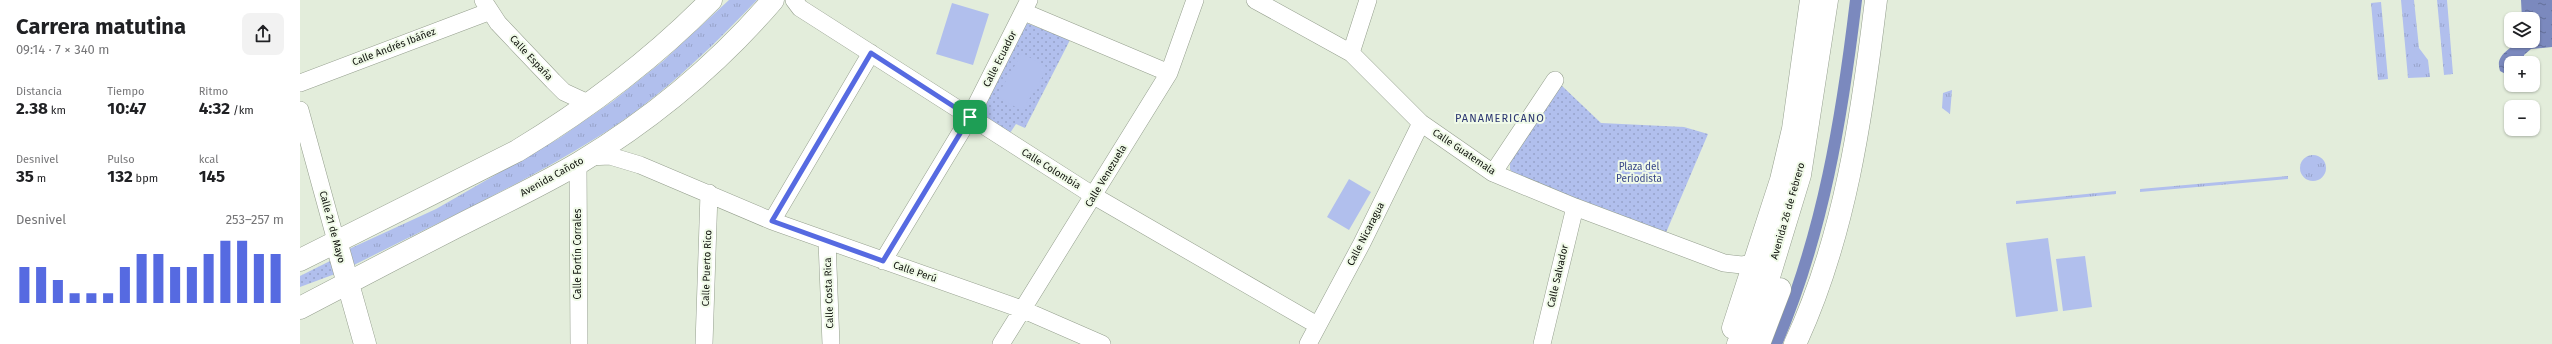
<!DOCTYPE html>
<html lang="es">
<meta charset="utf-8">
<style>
:root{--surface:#fff;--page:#f2f2f2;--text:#202124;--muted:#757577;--accent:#566ae1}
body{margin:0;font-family:"Fira Sans",sans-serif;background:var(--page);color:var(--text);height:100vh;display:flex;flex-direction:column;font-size:15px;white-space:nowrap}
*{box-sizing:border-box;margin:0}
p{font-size:13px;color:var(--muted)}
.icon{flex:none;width:22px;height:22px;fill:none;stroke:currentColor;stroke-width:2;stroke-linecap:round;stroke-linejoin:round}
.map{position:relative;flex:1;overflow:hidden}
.details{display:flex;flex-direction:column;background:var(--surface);width:300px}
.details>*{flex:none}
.controls{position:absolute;left:2204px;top:12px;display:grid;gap:8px}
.controls a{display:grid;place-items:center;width:36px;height:36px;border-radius:8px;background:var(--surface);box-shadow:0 1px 3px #0004;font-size:20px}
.pin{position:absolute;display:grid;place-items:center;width:34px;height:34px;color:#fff;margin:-17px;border-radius:8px;box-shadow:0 2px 6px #0006}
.round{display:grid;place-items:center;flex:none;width:42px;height:42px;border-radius:8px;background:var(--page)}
.headline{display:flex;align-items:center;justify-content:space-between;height:68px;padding:0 16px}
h1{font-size:22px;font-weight:700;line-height:30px}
.figures{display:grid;grid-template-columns:repeat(3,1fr);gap:6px;height:68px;padding:4px 16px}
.figures div{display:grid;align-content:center}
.figures b{font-size:17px;font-weight:700}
.figures small{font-size:11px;font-weight:400}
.figures p{font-size:11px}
.chart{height:112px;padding:8px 16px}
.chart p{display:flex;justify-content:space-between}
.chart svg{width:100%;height:72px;margin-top:4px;stroke:var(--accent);stroke-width:6}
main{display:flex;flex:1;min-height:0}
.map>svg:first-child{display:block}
.grass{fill:url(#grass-tufts)}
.park{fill:url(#park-dots)}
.pitch{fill:#b1bfed}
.water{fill:url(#water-ripples)}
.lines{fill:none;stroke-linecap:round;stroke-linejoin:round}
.canal{stroke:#7b89be;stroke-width:12}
.minor-casing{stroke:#959f8e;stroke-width:18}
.major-casing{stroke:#959f8e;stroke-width:23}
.minor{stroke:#fff;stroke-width:17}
.major{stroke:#fff;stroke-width:22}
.route-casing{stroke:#fff;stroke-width:8}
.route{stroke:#566ae1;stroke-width:5}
.labels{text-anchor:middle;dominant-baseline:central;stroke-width:4;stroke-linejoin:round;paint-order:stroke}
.street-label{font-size:10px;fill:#0e110b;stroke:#f0fae8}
.park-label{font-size:10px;fill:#384688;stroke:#f0fae8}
.neighbourhood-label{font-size:11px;letter-spacing:1px;fill:#2c3771;stroke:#f0fae8}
</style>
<main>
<section class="details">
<div class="headline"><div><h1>Carrera matutina</h1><p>09:14 · 7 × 340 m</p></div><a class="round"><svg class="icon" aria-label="share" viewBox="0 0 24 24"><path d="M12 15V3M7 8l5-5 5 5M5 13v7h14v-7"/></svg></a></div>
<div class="figures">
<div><p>Distancia</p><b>2.38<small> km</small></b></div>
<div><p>Tiempo</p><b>10:47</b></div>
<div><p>Ritmo</p><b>4:32<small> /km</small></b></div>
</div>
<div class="figures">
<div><p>Desnivel</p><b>35<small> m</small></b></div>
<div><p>Pulso</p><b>132<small> bpm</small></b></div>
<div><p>kcal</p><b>145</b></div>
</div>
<div class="chart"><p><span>Desnivel</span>253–257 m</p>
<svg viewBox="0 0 160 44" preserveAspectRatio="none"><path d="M5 44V22M15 44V22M25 44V30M35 44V38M45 44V38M55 44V38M65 44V22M75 44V14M85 44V14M95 44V22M105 44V22M115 44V14M125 44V6M135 44V6M145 44V14M155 44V14"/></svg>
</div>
</section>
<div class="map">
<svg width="2252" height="344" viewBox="0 0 2252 344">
<defs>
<pattern id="grass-tufts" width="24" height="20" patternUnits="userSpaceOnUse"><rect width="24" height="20" fill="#b1bfed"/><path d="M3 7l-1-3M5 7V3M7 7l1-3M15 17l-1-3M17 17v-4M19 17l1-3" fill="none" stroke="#97a3ca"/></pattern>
<pattern id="park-dots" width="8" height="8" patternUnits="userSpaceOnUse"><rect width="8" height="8" fill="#b1bfed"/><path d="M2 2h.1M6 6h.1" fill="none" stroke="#97a3ca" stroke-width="1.8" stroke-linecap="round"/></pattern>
<pattern id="water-ripples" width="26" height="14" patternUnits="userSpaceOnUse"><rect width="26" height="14" fill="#7b89be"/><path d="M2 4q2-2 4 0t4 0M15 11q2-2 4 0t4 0" fill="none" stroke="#636f99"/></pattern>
</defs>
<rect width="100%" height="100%" fill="#e3eddb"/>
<path class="grass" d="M429,0H457C408,51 357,101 296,138C219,186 135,224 54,265L49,249L136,209L258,139L313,101L363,61Z
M2101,0H2114L2119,48L2128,60L2130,77L2108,78Z
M2137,0H2147L2153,74L2144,75Z
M2081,2L2088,79L2078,80L2071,3Z
M1652,90L1650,114L1642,108L1643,93Z
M2000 168a13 13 0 1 1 26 0a13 13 0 1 1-26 0Z
M1988,176V179L1840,192V189Z
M1816,191V194L1716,204V201Z"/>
<path class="park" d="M724,22L770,40L725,128L716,124L710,133L684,119L680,112Z
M1261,85L1301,123L1384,127L1408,134L1365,235L1214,175L1210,169V162Z
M32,260L35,274L0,287V276Z"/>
<path class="pitch" d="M652,3L689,14L673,65L636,54Z
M722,53L748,68L722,111L697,96Z
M1049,179L1071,192L1049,230L1027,217Z
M1748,238L1758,311L1716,317L1706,243Z
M1785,256L1792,307L1763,311L1756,259Z"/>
<path class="water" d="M2221,0H2252V47L2231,49L2224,55V63H2211V77L2200,71C2195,55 2208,52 2217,41H2233V19H2222Z"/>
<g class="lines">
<path class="canal" d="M1476,344C1523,234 1542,118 1556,0"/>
<defs>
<path id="minor" d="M183,0L198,23L253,81L264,92L290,104
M494,0L500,8L794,196L1017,325
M955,0L1051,53L1121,123L1193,173L1275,207L1424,263L1442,265L1456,262
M724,12L869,73
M1051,53L1068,0
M0,83L188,12
M0,110L36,241
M288,157L310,156L340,165L472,221L724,310L802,344
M278,163L279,344
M1193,173L1255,80
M472,221L571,53
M527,241L531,344
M583,261L670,117L729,0
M404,344L409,193
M701,344L869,73L895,0
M1008,344L1062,243L1121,123
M1242,344L1275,207"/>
<path id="major" d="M36,241L65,344
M0,260L217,151C288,108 353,59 411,0
M0,308C53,280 105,253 158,226C199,205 240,186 279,163C350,120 418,64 473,0
M1433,328L1481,180L1493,129L1511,0
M1438,344L1468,280L1500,175L1527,0
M1459,344L1480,289
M1495,344C1545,237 1562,116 1576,0"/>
</defs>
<use href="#minor" class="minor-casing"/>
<use href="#major" class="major-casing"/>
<use href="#minor" class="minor"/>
<use href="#major" class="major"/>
</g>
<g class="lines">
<defs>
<path id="route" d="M571,53L670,117L583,261L472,221Z"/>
</defs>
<use href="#route" class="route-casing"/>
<use href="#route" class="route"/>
</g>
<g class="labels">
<g class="street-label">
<text transform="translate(94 47) rotate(-21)">Calle Andrés Ibáñez</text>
<text transform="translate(231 58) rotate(47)">Calle España</text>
<text transform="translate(700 59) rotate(-63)">Calle Ecuador</text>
<text transform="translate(1164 152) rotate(34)">Calle Guatemala</text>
<text transform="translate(751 169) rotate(32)">Calle Colombia</text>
<text transform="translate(806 176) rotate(-59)">Calle Venezuela</text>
<text transform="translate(252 177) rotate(-29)">Avenida Cañoto</text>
<text transform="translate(1488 211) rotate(-74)">Avenida 26 de Febrero</text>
<text transform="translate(32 227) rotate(75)">Calle 21 de Mayo</text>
<text transform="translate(1066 234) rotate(-63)">Calle Nicaragua</text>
<text transform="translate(278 254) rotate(-90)">Calle Fortín Corrales</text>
<text transform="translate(407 268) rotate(-88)">Calle Puerto Rico</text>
<text transform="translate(615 272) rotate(19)">Calle Perú</text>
<text transform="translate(1258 276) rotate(-77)">Calle Salvador</text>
<text transform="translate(529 293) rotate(-92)">Calle Costa Rica</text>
</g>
<g class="park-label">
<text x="1339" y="167">Plaza del<tspan x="1339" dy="12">Periodista</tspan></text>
</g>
<g class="neighbourhood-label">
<text x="1200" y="118">PANAMERICANO</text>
</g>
</g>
</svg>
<div class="controls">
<a><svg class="icon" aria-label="layers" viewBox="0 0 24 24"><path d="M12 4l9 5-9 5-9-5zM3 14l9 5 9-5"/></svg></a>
<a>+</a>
<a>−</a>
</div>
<div class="pin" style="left:670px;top:117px;background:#1e9e55"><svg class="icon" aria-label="arrive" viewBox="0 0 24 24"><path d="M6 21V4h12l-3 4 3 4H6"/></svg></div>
</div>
</main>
